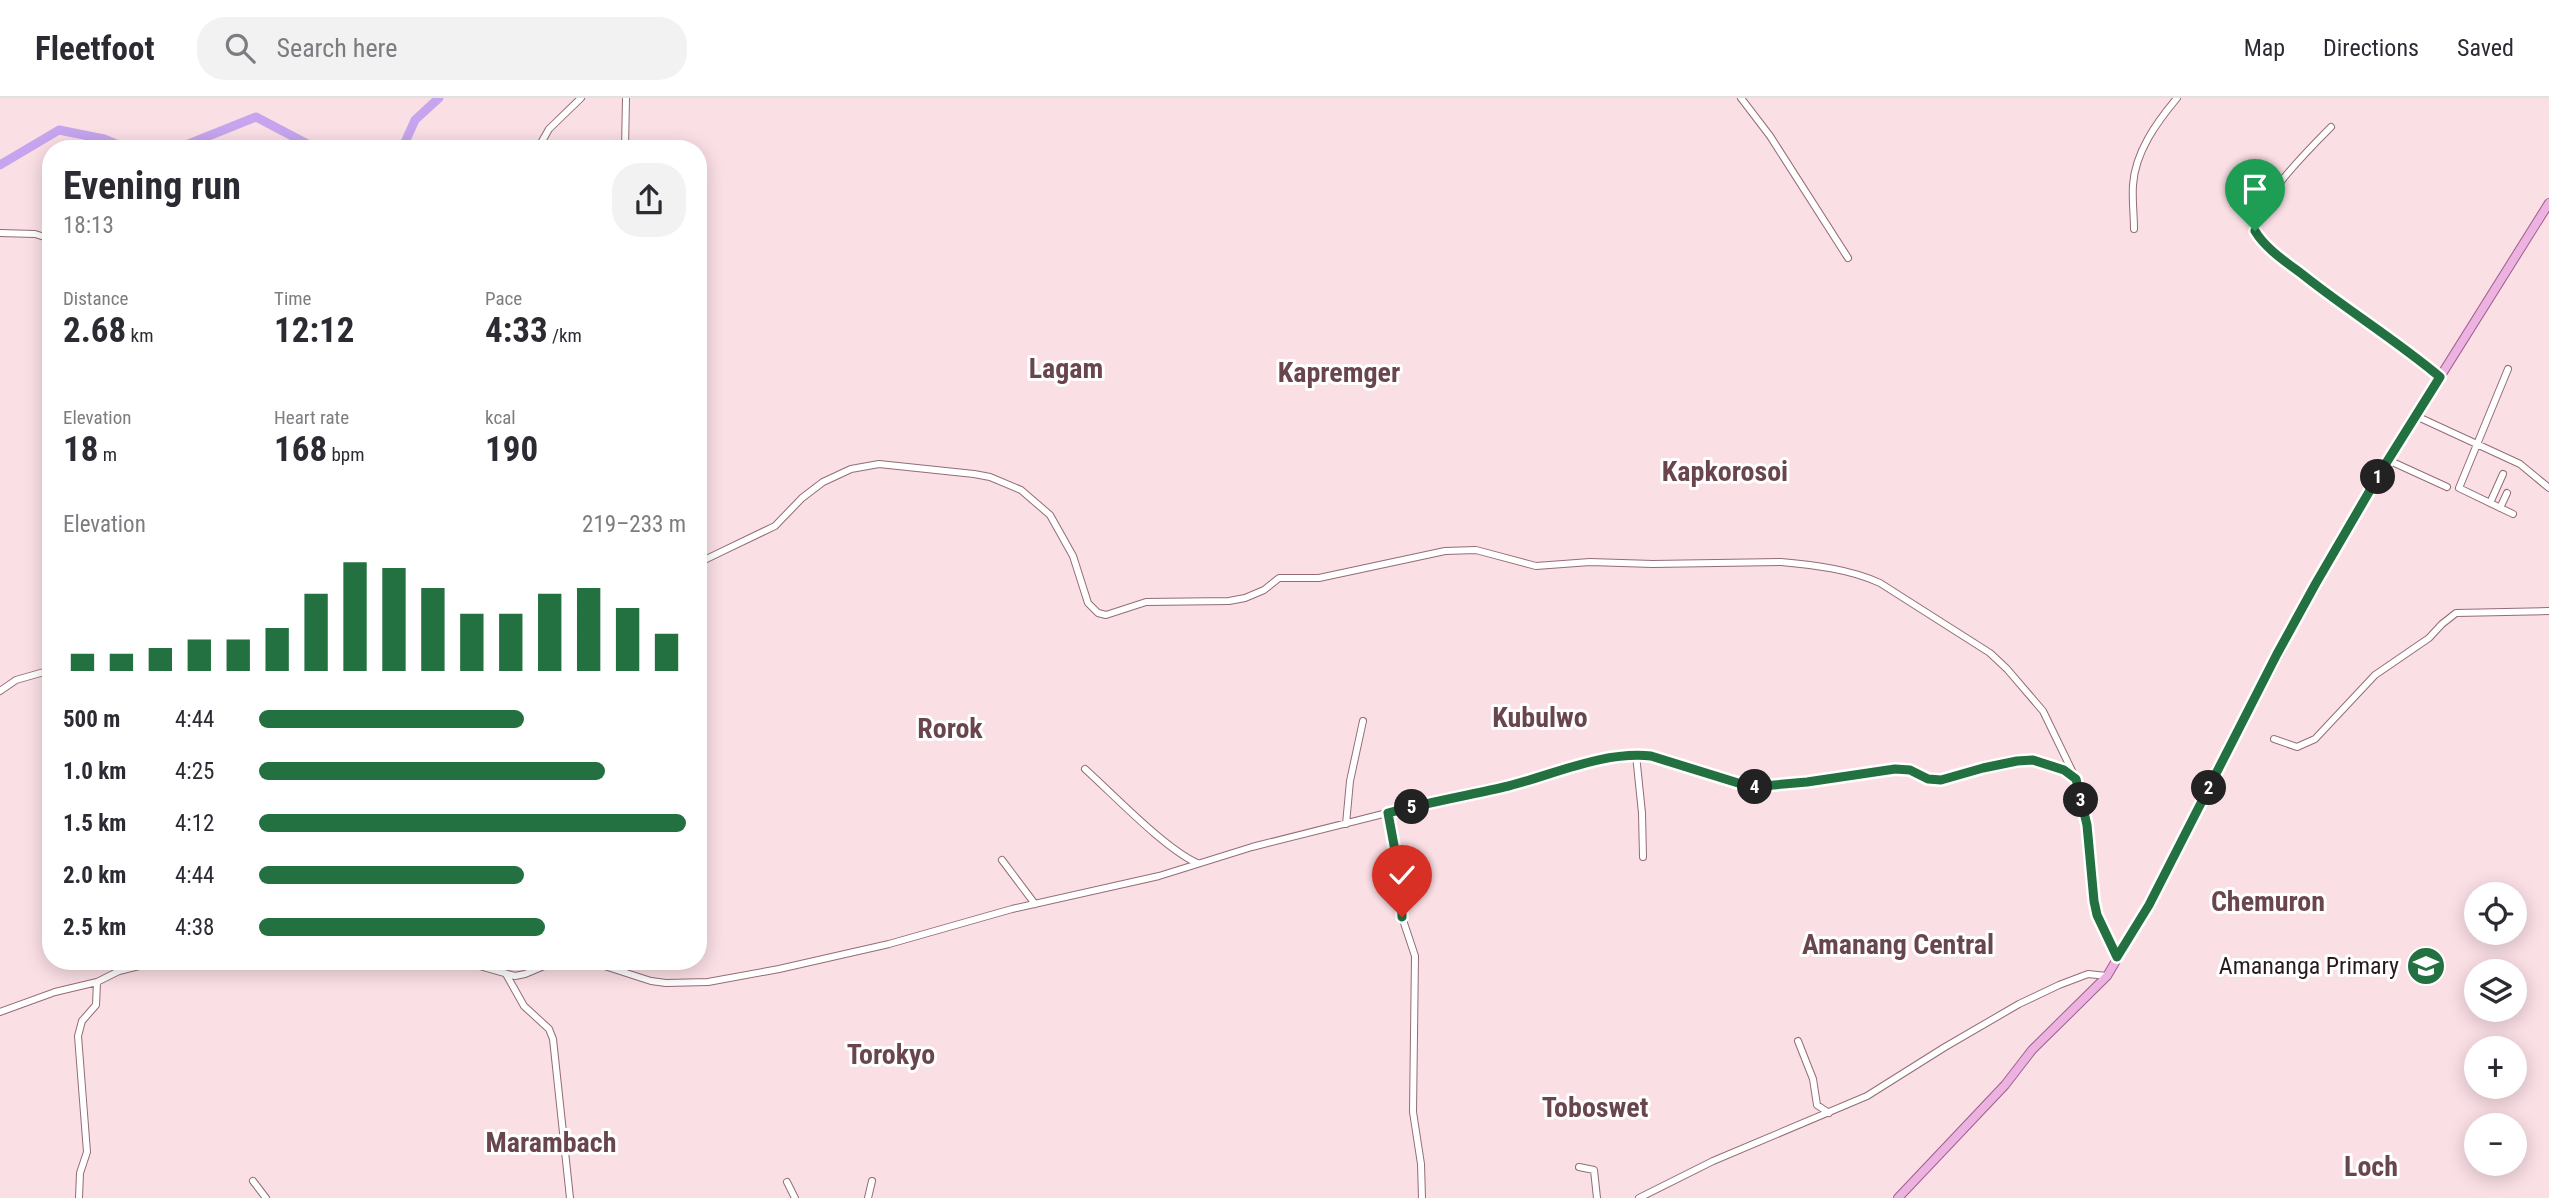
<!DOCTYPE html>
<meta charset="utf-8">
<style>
:root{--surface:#fff;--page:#f2f2f3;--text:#2b2b33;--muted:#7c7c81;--line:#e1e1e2;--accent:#237040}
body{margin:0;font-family:"Roboto Condensed",sans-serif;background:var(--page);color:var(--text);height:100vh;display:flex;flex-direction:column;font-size:26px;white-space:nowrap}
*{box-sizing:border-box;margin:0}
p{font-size:23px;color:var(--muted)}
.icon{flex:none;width:38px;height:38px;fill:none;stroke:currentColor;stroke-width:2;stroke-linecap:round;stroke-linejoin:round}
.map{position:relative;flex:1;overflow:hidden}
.details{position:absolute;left:42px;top:42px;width:665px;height:830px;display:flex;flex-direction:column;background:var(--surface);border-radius:28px;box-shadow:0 4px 18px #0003}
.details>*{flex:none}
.tools{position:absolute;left:2464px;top:784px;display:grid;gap:14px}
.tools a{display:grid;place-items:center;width:63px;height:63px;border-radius:50%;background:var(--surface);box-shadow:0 4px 18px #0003;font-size:35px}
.pin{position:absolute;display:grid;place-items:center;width:60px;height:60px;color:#fff;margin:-72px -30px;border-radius:50% 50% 50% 0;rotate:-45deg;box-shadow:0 0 7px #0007}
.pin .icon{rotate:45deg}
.km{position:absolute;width:35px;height:35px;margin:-18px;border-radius:50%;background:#222;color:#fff;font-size:19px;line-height:35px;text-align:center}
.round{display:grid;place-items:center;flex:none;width:74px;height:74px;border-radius:28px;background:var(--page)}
.summary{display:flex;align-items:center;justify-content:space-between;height:119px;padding:0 21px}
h1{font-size:38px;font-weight:700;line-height:52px}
.stats{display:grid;grid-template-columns:repeat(3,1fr);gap:10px;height:119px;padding:7px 21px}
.stats div{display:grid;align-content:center}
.stats b{font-size:35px;font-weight:700}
.stats small{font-size:19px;font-weight:400}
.stats p{font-size:19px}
.chart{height:196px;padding:14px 21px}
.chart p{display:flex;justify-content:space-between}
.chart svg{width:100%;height:126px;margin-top:7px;stroke:var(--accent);stroke-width:6}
ul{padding:0 21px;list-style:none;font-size:23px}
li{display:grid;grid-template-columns:112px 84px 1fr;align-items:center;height:52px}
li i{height:18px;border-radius:9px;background:var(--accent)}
header{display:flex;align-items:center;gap:42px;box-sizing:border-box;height:98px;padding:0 35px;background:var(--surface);border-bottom:2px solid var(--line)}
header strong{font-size:33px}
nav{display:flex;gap:38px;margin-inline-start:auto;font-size:24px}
.search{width:490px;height:63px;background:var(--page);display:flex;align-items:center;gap:18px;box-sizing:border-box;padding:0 24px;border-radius:28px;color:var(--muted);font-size:26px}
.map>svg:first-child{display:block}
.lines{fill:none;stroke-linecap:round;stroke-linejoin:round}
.river{stroke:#c6a5ee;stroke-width:9}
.minor-casing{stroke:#936d75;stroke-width:8}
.major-casing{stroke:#a05d8f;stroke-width:10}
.minor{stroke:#fff;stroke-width:6}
.major{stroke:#ecb3e1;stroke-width:8}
.route-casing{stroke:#fff;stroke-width:14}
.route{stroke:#237040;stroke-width:9}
.labels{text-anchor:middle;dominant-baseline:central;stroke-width:6;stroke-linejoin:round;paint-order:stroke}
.poi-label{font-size:24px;fill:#28191d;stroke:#fff;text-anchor:end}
.quarter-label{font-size:28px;font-weight:bold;fill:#69464e;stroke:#fff}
</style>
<header>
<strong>Fleetfoot</strong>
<div class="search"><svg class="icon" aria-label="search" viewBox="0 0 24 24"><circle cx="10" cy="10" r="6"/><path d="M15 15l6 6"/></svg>Search here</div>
<nav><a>Map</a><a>Directions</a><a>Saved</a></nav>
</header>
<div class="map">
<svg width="2549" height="1100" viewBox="0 0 2549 1100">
<rect width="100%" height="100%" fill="#fadfe5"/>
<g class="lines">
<path class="river" d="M176,51L256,19L317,51
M402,51L415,22L439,0
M0,67L59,32L104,41L128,51"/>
<defs>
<path id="minor" d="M1741,0L1770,38L1848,160
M2331,29C2313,47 2252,108 2254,133L2292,169L2415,259L2440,279
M533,51L541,45L549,31L581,0
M625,51L626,0
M2134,131C2134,117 2132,101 2133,87C2135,54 2157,24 2177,0
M0,135L35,136L51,141
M2508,271L2459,390L2513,416
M2416,318L2520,366L2549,390
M2388,362L2447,389
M2490,405L2503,376
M2500,410L2507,395
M698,465L775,428L802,400L823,384L851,371L879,366L974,376L990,379L1021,392L1050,417L1073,458L1088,505L1098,515L1106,517L1146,504L1229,503L1245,500L1264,492L1279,480H1319L1445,453L1476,452L1536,468L1590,464L1653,466L1781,464C1813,467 1850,471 1880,485L1990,555L2007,571L2043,613L2075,679
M0,593L16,582L51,572
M2274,641L2297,649L2315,641L2375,577L2429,540L2442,526L2456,515L2549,513
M1636,657L1642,715L1643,759
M1085,671C1114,697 1164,750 1197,765
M1388,715L1401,785L1402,819L1415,858L1413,1014L1421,1066L1422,1100
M1346,726L1350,683L1363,623
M1002,762L1035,806
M462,863L515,878L525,876L556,863
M589,863L651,883L666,885L708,884L779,871L889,846L1012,811L1159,778L1252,749L1407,710L1506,689L1572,669L1636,657L1668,662L1735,685L1766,689L1895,671L1910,672L1928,681L1941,682L1983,669L2017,663L2033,662L2064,672L2076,681L2079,691L2090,756L2093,803L2097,818L2117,859
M506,876L524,908L549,931L553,941L570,1100
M0,914L55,894L97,884L119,873L159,863
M1798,943L1813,981L1817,1007L1829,1015
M1579,1069L1594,1072L1597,1100
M253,1083L266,1100
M787,1084L795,1100
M79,1100L80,1075L87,1054L78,938L82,923L96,907L97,884
M868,1100L872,1083
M1639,1100L1713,1063L1867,998L1945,949L2019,906L2059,887L2088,876L2107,878"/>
<path id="major" d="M1898,1100L2005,987L2032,952L2107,878L2149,807L2316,485L2383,370L2549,105"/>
</defs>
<use href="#minor" class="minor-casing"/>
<use href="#major" class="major-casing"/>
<use href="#minor" class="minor"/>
<use href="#major" class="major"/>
</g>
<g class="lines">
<defs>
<path id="route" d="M1402,819L1401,785L1388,715C1426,705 1465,698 1504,689C1551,678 1601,653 1651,658L1751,689L1807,684L1895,671L1910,672L1928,681L1941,682L1983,670L2017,663L2033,662L2064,672L2076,681L2087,727L2094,803L2097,817L2117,859L2149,807L2277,556L2316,485L2383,370L2440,279C2396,242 2347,212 2302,176C2286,164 2265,150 2255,133"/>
</defs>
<use href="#route" class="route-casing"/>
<use href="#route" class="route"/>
</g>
<defs>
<symbol id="school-disc" viewBox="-11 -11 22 22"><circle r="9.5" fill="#237040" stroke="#fff"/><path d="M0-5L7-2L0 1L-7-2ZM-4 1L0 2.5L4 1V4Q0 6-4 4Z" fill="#fff"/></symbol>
</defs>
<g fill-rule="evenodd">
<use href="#school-disc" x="2404" y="846" width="44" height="44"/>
</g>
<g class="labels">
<g class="poi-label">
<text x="2399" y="868">Amananga Primary</text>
</g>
<g class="quarter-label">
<text x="1066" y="270">Lagam</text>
<text x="1339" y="274">Kapremger</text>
<text x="1725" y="373">Kapkorosoi</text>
<text x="1540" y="619">Kubulwo</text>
<text x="950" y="630">Rorok</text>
<text x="2268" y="803">Chemuron</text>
<text x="1898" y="846">Amanang Central</text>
<text x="891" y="956">Torokyo</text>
<text x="1595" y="1009">Toboswet</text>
<text x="551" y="1044">Marambach</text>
<text x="2371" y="1068">Loch</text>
</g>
</g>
</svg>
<div class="tools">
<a><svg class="icon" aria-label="locate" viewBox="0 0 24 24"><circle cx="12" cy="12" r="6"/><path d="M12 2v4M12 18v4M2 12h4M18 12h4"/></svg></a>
<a><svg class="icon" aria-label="layers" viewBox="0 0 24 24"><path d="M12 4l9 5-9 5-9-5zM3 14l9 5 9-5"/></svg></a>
<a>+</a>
<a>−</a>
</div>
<div class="pin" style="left:2255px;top:133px;background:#1e9e55"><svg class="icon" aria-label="arrive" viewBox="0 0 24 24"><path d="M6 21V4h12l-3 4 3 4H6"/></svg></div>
<div class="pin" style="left:1402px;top:819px;background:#d93025"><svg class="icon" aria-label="check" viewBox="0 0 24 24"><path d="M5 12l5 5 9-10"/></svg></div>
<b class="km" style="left:2378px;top:379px">1</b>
<b class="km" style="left:2209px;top:690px">2</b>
<b class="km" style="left:2081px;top:702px">3</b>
<b class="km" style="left:1755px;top:689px">4</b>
<b class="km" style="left:1412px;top:709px">5</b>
<section class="details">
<div class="summary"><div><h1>Evening run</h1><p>18:13</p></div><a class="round"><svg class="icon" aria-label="share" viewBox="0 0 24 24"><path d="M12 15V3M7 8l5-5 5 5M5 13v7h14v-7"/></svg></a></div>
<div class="stats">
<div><p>Distance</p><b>2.68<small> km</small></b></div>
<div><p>Time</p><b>12:12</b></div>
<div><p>Pace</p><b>4:33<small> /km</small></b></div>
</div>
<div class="stats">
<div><p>Elevation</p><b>18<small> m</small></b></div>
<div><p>Heart rate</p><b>168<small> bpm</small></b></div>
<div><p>kcal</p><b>190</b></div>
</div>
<div class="chart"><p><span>Elevation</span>219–233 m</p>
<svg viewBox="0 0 160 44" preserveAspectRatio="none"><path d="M5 44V38M15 44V38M25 44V36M35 44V33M45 44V33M55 44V29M65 44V17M75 44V6M85 44V8M95 44V15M105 44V24M115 44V24M125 44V17M135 44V15M145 44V22M155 44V31"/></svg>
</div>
<ul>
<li><b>500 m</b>4:44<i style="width:62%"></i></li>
<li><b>1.0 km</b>4:25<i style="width:81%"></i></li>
<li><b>1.5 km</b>4:12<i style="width:100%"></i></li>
<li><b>2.0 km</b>4:44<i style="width:62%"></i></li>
<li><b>2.5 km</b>4:38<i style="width:67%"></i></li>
</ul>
</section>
</div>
